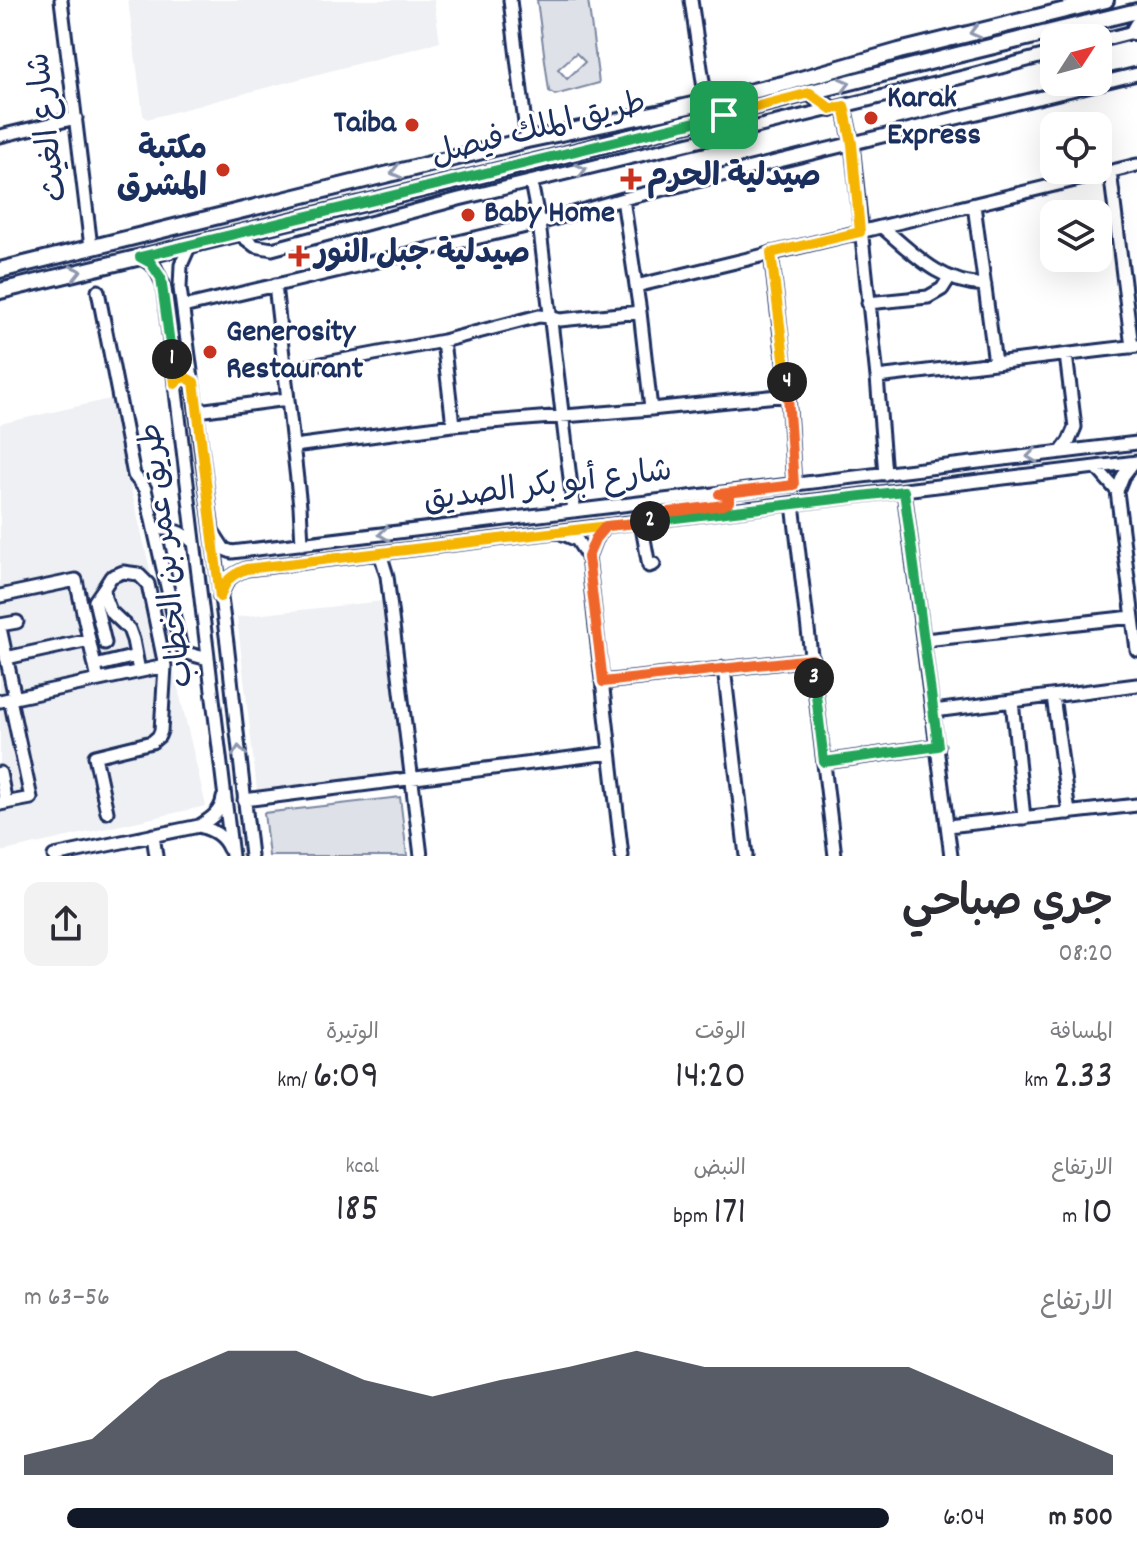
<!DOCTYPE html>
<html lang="ar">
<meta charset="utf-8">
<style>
:root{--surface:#fff;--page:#f2f2f3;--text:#2b2b33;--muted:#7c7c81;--accent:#111827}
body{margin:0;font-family:Dekko,"Playpen Sans Arabic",sans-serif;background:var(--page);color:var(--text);direction:rtl;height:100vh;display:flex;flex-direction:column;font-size:30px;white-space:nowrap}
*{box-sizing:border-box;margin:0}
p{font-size:26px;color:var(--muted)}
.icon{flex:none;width:44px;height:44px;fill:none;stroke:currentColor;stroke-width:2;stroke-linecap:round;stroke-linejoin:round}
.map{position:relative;height:856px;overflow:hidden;direction:ltr}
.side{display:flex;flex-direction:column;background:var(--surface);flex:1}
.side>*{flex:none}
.needle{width:52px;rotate:54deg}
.fabs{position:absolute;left:1040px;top:24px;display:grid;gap:16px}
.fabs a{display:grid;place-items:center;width:72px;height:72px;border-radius:16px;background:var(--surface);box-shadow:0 8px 32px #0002;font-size:40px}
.pin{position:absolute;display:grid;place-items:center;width:68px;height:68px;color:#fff;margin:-34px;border-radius:16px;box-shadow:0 4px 12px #0006}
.km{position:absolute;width:40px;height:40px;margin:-20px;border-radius:50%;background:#222;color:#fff;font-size:22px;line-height:40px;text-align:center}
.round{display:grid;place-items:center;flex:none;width:84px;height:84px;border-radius:16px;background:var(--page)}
.summary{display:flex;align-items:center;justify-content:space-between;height:136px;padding:0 24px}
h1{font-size:44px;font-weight:600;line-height:60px}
.figures{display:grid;grid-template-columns:repeat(3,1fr);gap:12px;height:136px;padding:8px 24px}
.figures div{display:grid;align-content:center}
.figures b{font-size:40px;font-weight:600}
.figures small{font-size:22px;font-weight:400}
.figures p{font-size:22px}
.chart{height:224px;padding:16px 24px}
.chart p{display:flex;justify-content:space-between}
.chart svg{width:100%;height:144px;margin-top:8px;fill:var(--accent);opacity:.7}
ul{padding:0 24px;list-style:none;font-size:26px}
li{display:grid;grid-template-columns:128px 96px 1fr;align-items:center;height:60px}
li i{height:20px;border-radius:10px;background:var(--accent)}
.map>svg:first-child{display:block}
.built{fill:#eff0f4}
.green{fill:#dee1e7;stroke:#7c88a2;stroke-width:2;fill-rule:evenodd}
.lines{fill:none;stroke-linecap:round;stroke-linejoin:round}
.minor-casing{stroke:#1b2f5e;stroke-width:17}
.major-casing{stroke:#1b2f5e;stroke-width:20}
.minor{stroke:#fff;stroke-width:11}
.major{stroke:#fff;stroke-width:14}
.oneway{stroke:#8d97ae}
.split-1-casing{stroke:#fff;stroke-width:16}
.split-2-casing{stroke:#fff;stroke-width:16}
.split-3-casing{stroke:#fff;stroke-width:16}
.split-4-casing{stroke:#fff;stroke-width:16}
.split-5-casing{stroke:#fff;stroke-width:16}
.split-1{stroke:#22a559;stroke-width:10}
.split-2{stroke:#f5b400;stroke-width:10}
.split-3{stroke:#22a559;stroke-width:10}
.split-4{stroke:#f0652b;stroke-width:10}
.split-5{stroke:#f5b400;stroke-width:10}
.poi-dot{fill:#c8321e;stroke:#fff;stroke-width:3}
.labels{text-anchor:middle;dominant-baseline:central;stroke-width:6;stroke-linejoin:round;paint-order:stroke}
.poi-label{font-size:32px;font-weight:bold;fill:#1b2f5e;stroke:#fff;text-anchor:start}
.street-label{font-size:32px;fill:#1b2f5e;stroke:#fff}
</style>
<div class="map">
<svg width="1137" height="856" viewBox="0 0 1137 856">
<rect width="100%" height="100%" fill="#fff"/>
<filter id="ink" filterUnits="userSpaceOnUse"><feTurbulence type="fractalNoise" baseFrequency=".0125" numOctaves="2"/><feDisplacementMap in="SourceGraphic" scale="16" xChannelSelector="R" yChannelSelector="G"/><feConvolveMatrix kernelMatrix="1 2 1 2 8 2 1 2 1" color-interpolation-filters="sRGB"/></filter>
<g filter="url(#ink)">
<path class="built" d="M128,0H434L440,42L147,119L143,115Z
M114,398L128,476L206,806L0,852V424Z
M383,601L403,775L257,791L237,617Z"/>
<path class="green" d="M537,0H588L599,83L555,95L549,91ZM576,53L585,62L567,79L558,69Z
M400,797L407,856H269L264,813Z"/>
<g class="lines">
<defs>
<path id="minor" d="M61,0L91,247
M510,0L527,140
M691,0L706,102
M1098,41L1137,31
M844,106L852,144L877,377L885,474
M0,136L76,118
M1110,171L1132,347
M531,182L539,223L574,511
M623,199L640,312L651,409
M974,205L995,363
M882,227C914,254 941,284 985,285
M238,233L255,246L272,249L459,199L971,75L1054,53
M190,245L181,265L180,288L227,643L251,856
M771,253L788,395L794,485
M140,257L155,267L163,284L232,856
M275,285L300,506L302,544
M636,286L1137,165
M98,291L134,475L145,489L180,644L186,653L208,659
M868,303L928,297L942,289L949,278
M183,307L539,223L623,199L1137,74
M443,341L453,425
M284,371L443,341L539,316L550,317L560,320L640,312
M877,377L1137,346
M198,411L287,399
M294,446L453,425L651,409L788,395
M1061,452L1069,441L1075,427L1066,355
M1133,463L1123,476L1117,491L1137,650
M1096,467L1117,491
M904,491L951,856
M793,504L835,856
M641,522L649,566L654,564
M606,526L595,539L588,557L622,856
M154,529C170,528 181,531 193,542
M213,532L224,549L232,552L1137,443
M563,534L577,540L588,557
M380,553L387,576L421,856
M104,588L95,601L105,643
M0,596L76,580L98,680
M220,597C226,580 229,576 246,569L1137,462
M0,625L17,622
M0,628L15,698
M925,640L1132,617
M6,658L89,640
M95,666L136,656
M724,668L746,856
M603,682L812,659
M1053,696L1069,813
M0,701L165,666
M1012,701L1024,818
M934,711L1137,685
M824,762L938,746
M0,773L6,803
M244,800L610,753
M0,804L31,798L10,699
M107,812L95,756L152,742L159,736L161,731L165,666L148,584L138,574L123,572L111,577L104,588L105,598L110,611L129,629L133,640L139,671
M199,826C213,830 223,835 229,849
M948,826L1137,805
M153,835L156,856
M54,856L199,826C211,819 221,812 223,798"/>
<path id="major" d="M1133,32L1137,25
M810,93L831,109
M0,270L527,140L667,111L787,83L899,51L1106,0
M0,291L551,158L957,55L1137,11"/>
</defs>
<use href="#minor" class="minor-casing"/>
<use href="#major" class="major-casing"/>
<use href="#minor" class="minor"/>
<use href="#major" class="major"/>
</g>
<defs><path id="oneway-chevron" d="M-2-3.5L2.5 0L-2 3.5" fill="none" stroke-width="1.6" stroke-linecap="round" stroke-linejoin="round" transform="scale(2)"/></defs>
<g class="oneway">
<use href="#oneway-chevron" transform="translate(975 32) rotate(166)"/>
<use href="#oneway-chevron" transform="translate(845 84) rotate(-15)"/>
<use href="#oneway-chevron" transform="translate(581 170) rotate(-14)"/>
<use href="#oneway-chevron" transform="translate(396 172) rotate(166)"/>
<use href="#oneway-chevron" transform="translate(76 272) rotate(-14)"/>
<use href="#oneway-chevron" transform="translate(1032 456) rotate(173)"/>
<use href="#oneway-chevron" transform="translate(384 534) rotate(173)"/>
<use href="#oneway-chevron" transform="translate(239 751) rotate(-96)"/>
</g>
</g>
<g class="lines" filter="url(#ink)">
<defs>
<path id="split-1" d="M172,359L161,278L151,263L140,257L724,115"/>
<path id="split-2" d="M172,359L175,384L179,379L185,377L194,382L220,597C226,580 229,576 246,569L650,521"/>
<path id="split-3" d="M650,521L904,491L938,746L824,762L814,678"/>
<path id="split-4" d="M787,382L794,485L719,494L729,496V502L724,505L670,512L637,523L606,526L595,539L588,557L603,682L812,659L814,678"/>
<path id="split-5" d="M724,115L810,93L831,109L844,106L852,144L860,232L771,253L787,382"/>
</defs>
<use href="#split-1" class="split-1-casing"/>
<use href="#split-2" class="split-2-casing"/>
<use href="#split-3" class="split-3-casing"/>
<use href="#split-4" class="split-4-casing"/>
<use href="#split-5" class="split-5-casing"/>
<use href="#split-1" class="split-1"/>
<use href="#split-2" class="split-2"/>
<use href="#split-3" class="split-3"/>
<use href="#split-4" class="split-4"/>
<use href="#split-5" class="split-5"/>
</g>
<g class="poi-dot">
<circle cx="871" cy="118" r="8"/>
<circle cx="412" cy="125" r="8"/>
<circle cx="223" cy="170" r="8"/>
<path d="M627 167h8v8h8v8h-8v8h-8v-8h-8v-8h8z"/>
<circle cx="468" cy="215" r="8"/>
<path d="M295 244h8v8h8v8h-8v8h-8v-8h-8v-8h8z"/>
<circle cx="210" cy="352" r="8"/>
</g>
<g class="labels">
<g class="poi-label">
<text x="887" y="100">Karak<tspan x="887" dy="37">Express</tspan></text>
<text x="396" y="125" text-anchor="end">Taiba</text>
<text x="207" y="152" text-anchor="end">مكتبة<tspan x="207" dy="37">المشرق</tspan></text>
<text x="647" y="179">صيدلية الحرم</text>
<text x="484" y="215">Baby Home</text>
<text x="315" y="256">صيدلية جبل النور</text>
<text x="226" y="334">Generosity<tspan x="226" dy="37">Restaurant</tspan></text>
</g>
<g class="street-label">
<text transform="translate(50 127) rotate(-97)">شارع الغيث</text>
<text transform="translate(539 131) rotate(-14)">طريق الملك فيصل</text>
<text transform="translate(548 488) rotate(-7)">شارع أبو بكر الصديق</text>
<text transform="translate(169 555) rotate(-97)">طريق عمر بن الخطاب</text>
</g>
</g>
</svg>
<div class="fabs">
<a><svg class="needle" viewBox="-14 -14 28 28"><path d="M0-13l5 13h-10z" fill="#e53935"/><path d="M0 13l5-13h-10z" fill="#7c7c81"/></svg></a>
<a><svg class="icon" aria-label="locate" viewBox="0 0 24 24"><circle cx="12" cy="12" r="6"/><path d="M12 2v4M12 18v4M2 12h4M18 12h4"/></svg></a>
<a><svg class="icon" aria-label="layers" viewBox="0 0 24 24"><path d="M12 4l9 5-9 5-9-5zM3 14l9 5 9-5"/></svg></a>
</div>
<div class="pin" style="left:724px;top:115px;background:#1e9e55"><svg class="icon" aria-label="arrive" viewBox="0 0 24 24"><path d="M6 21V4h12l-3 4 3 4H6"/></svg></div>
<b class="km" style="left:172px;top:359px">1</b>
<b class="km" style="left:650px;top:521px">2</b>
<b class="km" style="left:814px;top:678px">3</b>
<b class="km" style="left:787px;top:382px">4</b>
</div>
<section class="side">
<div class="summary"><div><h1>جري صباحي</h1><p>08:20</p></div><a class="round"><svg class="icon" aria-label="share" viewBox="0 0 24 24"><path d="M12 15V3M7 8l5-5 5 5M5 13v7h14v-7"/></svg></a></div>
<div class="figures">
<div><p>المسافة</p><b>2.33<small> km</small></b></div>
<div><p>الوقت</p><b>14:20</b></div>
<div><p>الوتيرة</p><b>6:09<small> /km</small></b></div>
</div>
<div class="figures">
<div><p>الارتفاع</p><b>10<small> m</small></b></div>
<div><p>النبض</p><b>171<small> bpm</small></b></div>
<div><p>kcal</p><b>185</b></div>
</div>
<div class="chart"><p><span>الارتفاع</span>56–63 m</p>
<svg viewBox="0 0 160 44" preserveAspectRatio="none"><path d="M0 44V38L10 33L20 15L30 6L40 6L50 15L60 20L70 15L80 11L90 6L100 11L110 11L120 11L130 11L140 20L150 29L160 38V44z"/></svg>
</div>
<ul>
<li><b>500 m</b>6:04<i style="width:95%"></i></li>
</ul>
</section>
